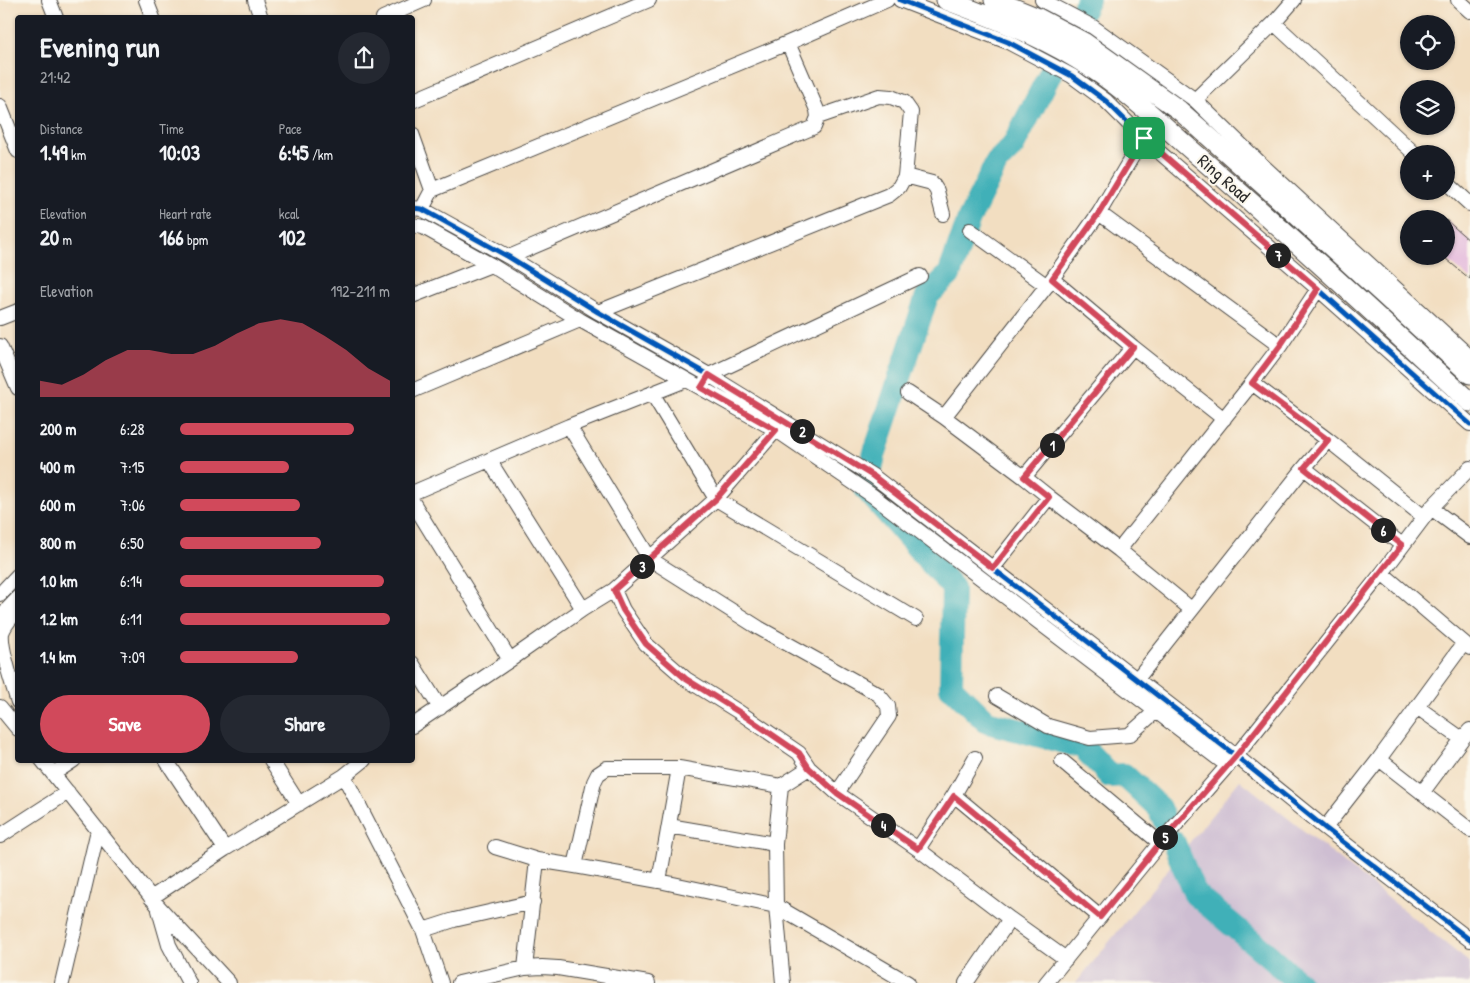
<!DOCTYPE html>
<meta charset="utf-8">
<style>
:root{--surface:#171b24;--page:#242831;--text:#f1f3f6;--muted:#9ea1a6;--accent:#d1495b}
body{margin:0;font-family:"Patrick Hand",sans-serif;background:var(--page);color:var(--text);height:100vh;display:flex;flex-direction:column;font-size:19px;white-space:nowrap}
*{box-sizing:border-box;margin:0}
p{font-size:16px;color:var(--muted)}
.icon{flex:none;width:28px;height:28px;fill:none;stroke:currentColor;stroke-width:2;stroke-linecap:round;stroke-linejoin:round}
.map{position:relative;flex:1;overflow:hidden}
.drawer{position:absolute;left:15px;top:15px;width:400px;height:748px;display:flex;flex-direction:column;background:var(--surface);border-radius:5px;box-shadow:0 1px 4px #0004}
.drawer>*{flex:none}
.fabs{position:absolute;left:1400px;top:15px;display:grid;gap:10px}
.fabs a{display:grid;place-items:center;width:55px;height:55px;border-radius:50%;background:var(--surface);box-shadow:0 1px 4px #0004;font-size:25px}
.pin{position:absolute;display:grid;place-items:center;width:42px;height:42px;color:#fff;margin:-21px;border-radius:10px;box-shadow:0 2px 8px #0006}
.km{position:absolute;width:25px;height:25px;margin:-12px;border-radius:50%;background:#222;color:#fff;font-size:14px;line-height:25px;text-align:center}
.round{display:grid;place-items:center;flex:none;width:52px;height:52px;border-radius:26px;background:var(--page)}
.head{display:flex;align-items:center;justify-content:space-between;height:85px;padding:0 25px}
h1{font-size:28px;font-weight:700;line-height:38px}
.figures{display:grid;grid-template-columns:repeat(3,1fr);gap:8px;height:85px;padding:5px 25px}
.figures div{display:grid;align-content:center}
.figures b{font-size:21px;font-weight:700}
.figures small{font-size:14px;font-weight:400}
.figures p{font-size:14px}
.chart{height:140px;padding:10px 25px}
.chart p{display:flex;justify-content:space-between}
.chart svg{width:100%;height:90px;margin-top:5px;fill:var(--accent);opacity:.7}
.cta{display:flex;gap:10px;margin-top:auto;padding:10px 25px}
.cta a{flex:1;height:58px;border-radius:30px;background:var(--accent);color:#fff;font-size:20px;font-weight:700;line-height:58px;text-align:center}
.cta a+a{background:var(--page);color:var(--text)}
ul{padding:0 25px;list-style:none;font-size:16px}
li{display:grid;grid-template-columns:80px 60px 1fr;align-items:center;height:38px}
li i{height:12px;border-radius:6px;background:var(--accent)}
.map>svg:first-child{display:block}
.industrial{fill:#cebed2}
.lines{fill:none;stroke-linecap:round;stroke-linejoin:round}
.river{stroke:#40b0b8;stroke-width:24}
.building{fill:#e1b2da}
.minor-casing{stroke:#494642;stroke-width:16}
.highway-casing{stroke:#494642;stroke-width:21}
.minor{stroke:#fff;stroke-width:14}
.highway{stroke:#fff;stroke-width:19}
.cycleway-casing{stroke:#fbf7ec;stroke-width:8}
.cycleway{stroke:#0057b8;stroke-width:5}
.route-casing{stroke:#fff;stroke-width:10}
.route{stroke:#d1495b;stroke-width:6}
.labels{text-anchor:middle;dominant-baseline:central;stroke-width:4;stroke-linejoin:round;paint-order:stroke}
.street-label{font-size:18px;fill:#2b2b2b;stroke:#fbf7ec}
</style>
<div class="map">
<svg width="1470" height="983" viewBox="0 0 1470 983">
<rect width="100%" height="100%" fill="#fbf7ec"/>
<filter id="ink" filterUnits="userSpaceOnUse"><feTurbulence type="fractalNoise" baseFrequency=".02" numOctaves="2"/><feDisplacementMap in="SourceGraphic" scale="10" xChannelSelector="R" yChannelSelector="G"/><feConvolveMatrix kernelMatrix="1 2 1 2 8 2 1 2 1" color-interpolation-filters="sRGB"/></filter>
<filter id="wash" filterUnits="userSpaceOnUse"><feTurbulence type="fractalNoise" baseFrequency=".0096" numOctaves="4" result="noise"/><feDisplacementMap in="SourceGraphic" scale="20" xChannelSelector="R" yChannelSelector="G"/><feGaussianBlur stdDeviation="1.12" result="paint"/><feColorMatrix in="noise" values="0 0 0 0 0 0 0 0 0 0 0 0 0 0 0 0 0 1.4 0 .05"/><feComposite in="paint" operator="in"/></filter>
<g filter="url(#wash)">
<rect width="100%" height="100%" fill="#f2dec1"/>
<path class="industrial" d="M1240,780L1470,963V983H1076Z"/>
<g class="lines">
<path class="river" d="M1088,0L1013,146L997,162L969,219L949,275L927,296L875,452L866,489L953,588L951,687L987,722L1083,747L1110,776L1124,775L1159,808L1166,824
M1174,843L1195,894L1268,955L1299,983"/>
</g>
<g id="blocks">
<path class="building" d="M1446,220L1470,241V279L1446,259Z"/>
</g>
</g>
<g filter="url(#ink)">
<use href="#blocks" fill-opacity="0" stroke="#494642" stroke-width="1"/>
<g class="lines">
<defs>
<path id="minor" d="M49,0L56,18
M146,0L153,18
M255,0L261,18
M900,0L1008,42L1072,76L1106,101L1143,138L1318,289L1470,424
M1042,0L1093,27L1195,100L1262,165L1470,357
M1458,0L1470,11
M383,18L424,0
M1274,23L1415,154
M1195,100L1274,23L1294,0
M412,101L649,0
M0,106L18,151
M412,134L432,190
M905,176L932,183L937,191L943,214
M1446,182L1470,204
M412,208L422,209L509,257L598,312L709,375L873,476L1236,756L1325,828L1470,940
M422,209L432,190L788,43L887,0
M1099,213L1280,346
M412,225L423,227L491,265L580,320L776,430L873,496L1228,766
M970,230L1047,286
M509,257L814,127L818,117L817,110L788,43
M1052,279L1133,347L1224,419
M412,296L491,265
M598,312L889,195L899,187L905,176L911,112L904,102L891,97L879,96L818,117
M0,318L18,311
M0,346L18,388
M706,380L709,375L920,276
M1252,383L1328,440L1424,517
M412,391L580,320
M652,393L716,499L916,619
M908,393L944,417L1024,477L1049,497L1119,550L1191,609
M944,417L1052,279L1099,213L1143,138
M569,426L650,559L759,628L878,694L888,706L889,716L837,793
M489,460L583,609
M1304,468L1402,545
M1024,477L1133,347
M412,493L569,426L686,380
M412,501L510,660
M1431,508L1470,537
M1119,550L1252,383L1280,346L1318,289
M993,568L1049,497
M1382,573L1470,648
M614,590L623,610L646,644L686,679L739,712L799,753L809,768L837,793L918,849L1010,919L1066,959
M0,594L18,575
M18,611C12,616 4,626 2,633C0,648 13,686 18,702
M0,617L18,598
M412,663L440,708
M1137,679L1304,468L1328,440
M997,696L1048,726L1090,738L1129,735L1156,711
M0,707L18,729
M1417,707L1462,739
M412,726L510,660L583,609L614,590L716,499L776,430
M1379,759L1470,830
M42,760L158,906L229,983
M166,760L225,849
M271,760L299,804
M1062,761L1160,843
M53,774L74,760
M344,776L423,930L441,983
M1422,793L1462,739L1470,730
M954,795L1100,917
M669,826L775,844
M1325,828L1379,759L1464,643
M0,836L68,792
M495,847L537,860L575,866L659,881L776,906L908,983
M918,849L954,795L975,758
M575,866L594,782L598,774L607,768H679L781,786
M659,881L679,768
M151,898L225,849L344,776L364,760
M159,910L169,945L189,983
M423,930L454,920L533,902
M525,968L537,860
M62,983L98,830
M459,983L525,968L542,967L558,968L648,983
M783,983L776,906L775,844L781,786L809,768
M966,983L1010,919
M1046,983L1160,843L1236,756L1382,573L1431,508L1470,468"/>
<path id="highway" d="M946,0C992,17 1035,34 1077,59C1123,86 1163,126 1204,161C1294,239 1382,321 1470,402
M994,0L1036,17L1085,43L1179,110L1279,199L1470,374"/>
</defs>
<use href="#minor" class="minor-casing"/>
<use href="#highway" class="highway-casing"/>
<use href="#minor" class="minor"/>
<use href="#highway" class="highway"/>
<defs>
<path id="cycleway" d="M900,0L1008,42L1072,76L1106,101L1143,138L1318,289L1470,424
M412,208L422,209L509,257L598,312L709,375L873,476L1236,756L1325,828L1470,940"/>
</defs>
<use href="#cycleway" class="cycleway-casing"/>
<use href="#cycleway" class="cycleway"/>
</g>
</g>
<g class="lines" filter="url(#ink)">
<defs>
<path id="route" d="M1144,138L1318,289L1280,346L1252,383L1328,440L1304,468L1402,545L1236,756L1160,843L1100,917L954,796L918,849L837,793L809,768L799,753L739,712L686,679L646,644L623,610L614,590L716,499L776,430L701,388L709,375L873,476L993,568L1049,497L1024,477L1133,347L1052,279L1099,213Z"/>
</defs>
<use href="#route" class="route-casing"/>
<use href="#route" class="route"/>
</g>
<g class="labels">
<g class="street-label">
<text transform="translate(1224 178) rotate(41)">Ring Road</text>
</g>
</g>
</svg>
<div class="fabs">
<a><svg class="icon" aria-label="locate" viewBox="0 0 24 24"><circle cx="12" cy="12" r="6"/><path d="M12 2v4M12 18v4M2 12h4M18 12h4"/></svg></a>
<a><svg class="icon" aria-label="layers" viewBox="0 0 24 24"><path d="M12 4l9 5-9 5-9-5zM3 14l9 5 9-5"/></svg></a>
<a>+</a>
<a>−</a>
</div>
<div class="pin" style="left:1144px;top:138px;background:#1e9e55"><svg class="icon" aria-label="arrive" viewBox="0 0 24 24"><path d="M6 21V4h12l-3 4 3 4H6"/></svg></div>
<b class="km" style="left:1052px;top:445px">1</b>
<b class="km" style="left:802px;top:431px">2</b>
<b class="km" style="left:642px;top:566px">3</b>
<b class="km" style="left:883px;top:825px">4</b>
<b class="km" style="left:1165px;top:837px">5</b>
<b class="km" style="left:1383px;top:530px">6</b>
<b class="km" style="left:1278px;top:255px">7</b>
<section class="drawer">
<div class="head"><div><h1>Evening run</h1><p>21:42</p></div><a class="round"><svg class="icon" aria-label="share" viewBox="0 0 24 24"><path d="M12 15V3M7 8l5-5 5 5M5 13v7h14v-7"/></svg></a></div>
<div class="figures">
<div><p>Distance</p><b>1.49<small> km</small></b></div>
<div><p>Time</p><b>10:03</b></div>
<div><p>Pace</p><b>6:45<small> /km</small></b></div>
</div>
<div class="figures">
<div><p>Elevation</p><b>20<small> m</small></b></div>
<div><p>Heart rate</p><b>166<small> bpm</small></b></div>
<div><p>kcal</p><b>102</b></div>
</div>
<div class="chart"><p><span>Elevation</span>192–211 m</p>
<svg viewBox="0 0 160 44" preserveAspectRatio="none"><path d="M0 44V36L10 38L20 33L30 26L40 21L50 21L60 23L70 23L80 19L90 13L100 8L110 6L120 8L130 14L140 21L150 30L160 36V44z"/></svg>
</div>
<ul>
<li><b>200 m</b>6:28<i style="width:83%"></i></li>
<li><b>400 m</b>7:15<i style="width:52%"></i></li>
<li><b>600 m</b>7:06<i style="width:57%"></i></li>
<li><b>800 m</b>6:50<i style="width:67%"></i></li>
<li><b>1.0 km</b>6:14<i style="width:97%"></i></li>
<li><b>1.2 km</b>6:11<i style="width:100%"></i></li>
<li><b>1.4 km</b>7:09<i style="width:56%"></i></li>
</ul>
<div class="cta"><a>Save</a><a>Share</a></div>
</section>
</div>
